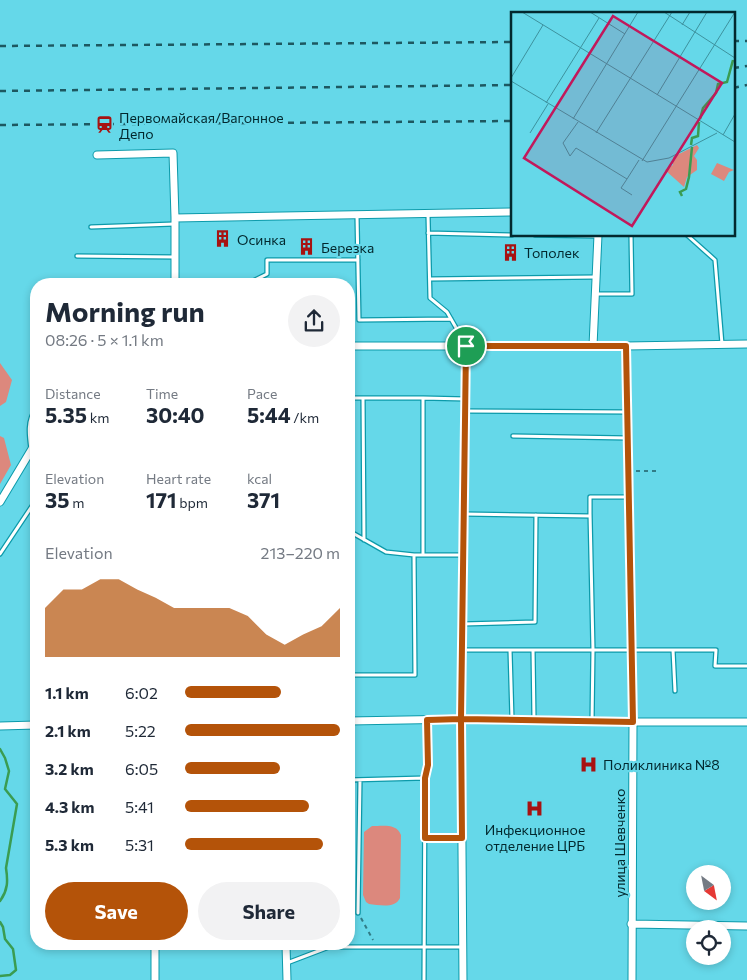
<!DOCTYPE html>
<meta charset="utf-8">
<style>
:root{--surface:#fff;--page:#f2f2f3;--text:#1f2937;--muted:#747a83;--accent:#b45309}
body{margin:0;font-family:Commissioner,sans-serif;background:var(--page);color:var(--text);height:100vh;display:flex;flex-direction:column;font-size:19px;white-space:nowrap}
*{box-sizing:border-box;margin:0}
p{font-size:16px;color:var(--muted)}
.icon{flex:none;width:28px;height:28px;fill:none;stroke:currentColor;stroke-width:2;stroke-linecap:round;stroke-linejoin:round}
.map{position:relative;flex:1;overflow:hidden}
.drawer{position:absolute;left:30px;top:278px;width:325px;height:672px;display:flex;flex-direction:column;background:var(--surface);border-radius:20px;box-shadow:0 2px 8px #0003}
.drawer>*{flex:none}
.needle{width:32px;rotate:148deg}
.tools{position:absolute;left:686px;top:865px;display:grid;gap:10px}
.tools a{display:grid;place-items:center;width:45px;height:45px;border-radius:50%;background:var(--surface);box-shadow:0 2px 8px #0003;font-size:25px}
.pin{position:absolute;display:grid;place-items:center;width:42px;height:42px;color:#fff;margin:-21px;border:2px solid #fff;border-radius:50%;box-shadow:0 1px 5px #0007}
.round{display:grid;place-items:center;flex:none;width:52px;height:52px;border-radius:26px;background:var(--page)}
.headline{display:flex;align-items:center;justify-content:space-between;height:85px;padding:0 15px}
h1{font-size:28px;font-weight:700;line-height:38px}
.figures{display:grid;grid-template-columns:repeat(3,1fr);gap:8px;height:85px;padding:5px 15px}
.figures div{display:grid;align-content:center}
.figures b{font-size:21px;font-weight:700}
.figures small{font-size:14px;font-weight:400}
.figures p{font-size:14px}
.chart{height:140px;padding:10px 15px}
.chart p{display:flex;justify-content:space-between}
.chart svg{width:100%;height:90px;margin-top:5px;fill:var(--accent);opacity:.7}
.action{display:flex;gap:10px;margin-top:auto;padding:10px 15px}
.action a{flex:1;height:58px;border-radius:30px;background:var(--accent);color:#fff;font-size:20px;font-weight:700;line-height:58px;text-align:center}
.action a+a{background:var(--page);color:var(--text)}
ul{padding:0 15px;list-style:none;font-size:16px}
li{display:grid;grid-template-columns:80px 60px 1fr;align-items:center;height:38px}
li i{height:12px;border-radius:6px;background:var(--accent)}
.map>svg:first-child{display:block}
.green{fill:#dc887d}
.lines{fill:none;stroke-linecap:round;stroke-linejoin:round}
.stream{stroke:#3a9c51;stroke-width:2.5}
.service-casing{stroke:#0c9aaa;stroke-width:5.5}
.minor-casing{stroke:#0c9aaa;stroke-width:9}
.path{stroke:#317c87;stroke-width:2;stroke-dasharray:4 4;stroke-linecap:butt}
.service{stroke:#fff;stroke-width:3}
.minor{stroke:#fff;stroke-width:7}
.rail{stroke:#1d5861;stroke-width:2.5;stroke-dasharray:6 6;stroke-linecap:butt}
.route-casing{stroke:#fff;stroke-width:10}
.route{stroke:#b45309;stroke-width:6}
.labels{text-anchor:middle;dominant-baseline:central;stroke-width:4.5;stroke-linejoin:round;paint-order:stroke}
.poi-label{font-size:14px;fill:#02282e;stroke:#65d8e9;text-anchor:start}
.street-label{font-size:14px;fill:#02282e;stroke:#65d8e9}
.inset-river{fill:none;stroke:#3a9c51;stroke-width:2.5}
.inset-road{fill:none;stroke:#3d929e;stroke-width:1}
.view{fill:#c2185b;fill-opacity:0.15;stroke:#c2185b;stroke-width:2.5}
.inset-edge{fill:none;stroke:#02282e;stroke-width:2.5}
</style>
<div class="map">
<svg width="747" height="980" viewBox="0 0 747 980">
<rect width="100%" height="100%" fill="#65d8e9"/>
<path class="green" d="M0,363L12,380L6,402L0,406Z
M0,436L4,438L11,465L0,484Z
M372,826C382,826 397,823 401,835L400,898C395,909 379,905 369,904L366,902L363,895L364,832Z"/>
<g class="lines">
<path class="stream" d="M0,749L5,758L9,771L5,789L17,804L6,868C8,881 8,890 0,901
M0,922L3,927L5,939L13,949L16,970L10,975L0,976"/>
<defs>
<path id="service" d="M428,215L430,298L447,312L466,345
M357,216L359,320L451,319
M91,227L174,224
M428,233L512,235
M535,235L596,236
M687,235L715,260L722,344
M77,256L174,257
M430,279L595,277
M176,281L178,282L253,281L267,274V260H358
M596,294H632L631,235
M349,398H423
M363,398L364,540
M466,411L627,412
M513,436L627,438
M31,449C29,435 27,420 36,409
M465,514L590,516V497H629
M349,531L386,552L414,555
M0,554L36,500
M423,555V398L466,399
M349,563H352
M463,624L535,622L536,515
M463,650H593L590,513
M510,650L512,719
M533,650L534,719
M673,650L675,691
M349,675H415L414,555H463
M592,721L593,650H716L715,666H747
M349,780L425,778L424,980
M425,838L461,837
M358,913L360,780
M318,944L329,947
M287,963L329,947H462"/>
<path id="minor" d="M97,155L173,153L175,218
M175,284V218L512,212
M349,346H626L747,344
M593,346L598,235
M626,346L633,722L632,980
M0,502L36,442
M349,721L461,719L633,722H747
M0,726L36,725
M631,924L747,926
M286,944L287,980
M155,980V944
M463,980L461,719L466,346"/>
</defs>
<use href="#service" class="service-casing"/>
<use href="#minor" class="minor-casing"/>
<path class="path" d="M636,471H657
M426,772L428,765L427,727
M361,918L373,940"/>
<use href="#service" class="service"/>
<use href="#minor" class="minor"/>
<path class="rail" d="M733,41H747
M0,46L512,42
M733,68L747,66
M733,88L747,85
M0,91L512,85
M0,125L512,121"/>
</g>
<g class="lines">
<defs>
<path id="route" d="M466,346L461,719L427,720L428,765L425,778V838H462L461,719L633,722L626,346H466"/>
</defs>
<use href="#route" class="route-casing"/>
<use href="#route" class="route"/>
</g>
<defs>
<symbol id="station-bare" viewBox="-9 -9 18 18"><path d="M-3-6H3Q5-6 5-4V2Q5 4 3 4L4.5 6H3L1.5 4h-3L-3 6H-4.5L-3 4Q-5 4-5 2V-4Q-5-6-3-6ZM-3.5-4v3h7v-3ZM-3.5 1v1.5H-2V1ZM2 1v1.5H3.5V1Z" fill="#a71211" stroke="#65d8e9" stroke-width="2.5" paint-order="stroke"/></symbol>
<symbol id="building-bare" viewBox="-9 -9 18 18"><path d="M-4-6H4V6H1V3H-1V6H-4ZM-2.5-4.3h1.7v1.8h-1.7ZM.8-4.3h1.7v1.8H.8ZM-2.5-1h1.7V.8h-1.7ZM.8-1h1.7V.8H.8Z" fill="#a71211" stroke="#65d8e9" stroke-width="2.5" paint-order="stroke"/></symbol>
<symbol id="hospital-bare" viewBox="-9 -9 18 18"><path d="M-5-5h3v3.5h4V-5h3V5h-3V1.5h-4V5h-3Z" fill="#a71211" stroke="#65d8e9" stroke-width="2.5" paint-order="stroke"/></symbol>
</defs>
<g fill-rule="evenodd">
<use href="#station-bare" x="92" y="112" width="25" height="25"/>
<use href="#building-bare" x="210" y="226" width="25" height="25"/>
<use href="#building-bare" x="294" y="234" width="25" height="25"/>
<use href="#building-bare" x="498" y="240" width="25" height="25"/>
<use href="#hospital-bare" x="576" y="752" width="25" height="25"/>
<use href="#hospital-bare" x="522" y="796" width="25" height="25"/>
</g>
<g class="labels">
<g class="poi-label">
<text x="119" y="117">Первомайская/Вагонное<tspan x="119" dy="16">Депо</tspan></text>
<text x="237" y="239">Осинка</text>
<text x="321" y="247">Березка</text>
<text x="524" y="252">Тополек</text>
<text x="603" y="764">Поликлиника №8</text>
<text x="535" y="829" text-anchor="middle">Инфекционное<tspan x="535" dy="16">отделение ЦРБ</tspan></text>
</g>
<g class="street-label">
<text transform="translate(619 843) rotate(-90)">улица Шевченко</text>
</g>
</g>
<g transform="translate(511 12)">
<rect width="224" height="224" fill="#65d8e9"/>
<path d="M186,133L188,136L183,144L186,148V158L176,165L173,175L154,158L162,153V145ZM206,151L223,158L218,160L213,169L200,162Z" fill="#dc887d"/>
<path class="inset-river" d="M189,107L192,96L205,81L207,72L216,70L222,48M180,133L181,126L187,124L188,110M171,184L169,180L175,177L178,165L181,135"/>
<path class="inset-road" d="M11,0L224,130M79,0L114,22M153,0L224,46M171,13L179,0M0,66L32,13M0,69L136,150L158,146L206,121M146,83L196,0M35,91L88,6M62,107L127,0M67,110L52,131L59,144L65,136L116,167L128,148M19,121L37,92M85,121L161,0M212,123L224,102M131,149L224,0M116,167L110,176L121,183"/>
<path class="view" d="M102,4L211,71L121,214L13,146Z"/>
<rect width="224" height="224" class="inset-edge"/>
</g>
</svg>
<div class="tools">
<a><svg class="needle" viewBox="-14 -14 28 28"><path d="M0-13l5 13h-10z" fill="#e53935"/><path d="M0 13l5-13h-10z" fill="#747a83"/></svg></a>
<a><svg class="icon" aria-label="locate" viewBox="0 0 24 24"><circle cx="12" cy="12" r="6"/><path d="M12 2v4M12 18v4M2 12h4M18 12h4"/></svg></a>
</div>
<div class="pin" style="left:466px;top:346px;background:#1e9e55"><svg class="icon" aria-label="arrive" viewBox="0 0 24 24"><path d="M6 21V4h12l-3 4 3 4H6"/></svg></div>
<section class="drawer">
<div class="headline"><div><h1>Morning run</h1><p>08:26 · 5 × 1.1 km</p></div><a class="round"><svg class="icon" aria-label="share" viewBox="0 0 24 24"><path d="M12 15V3M7 8l5-5 5 5M5 13v7h14v-7"/></svg></a></div>
<div class="figures">
<div><p>Distance</p><b>5.35<small> km</small></b></div>
<div><p>Time</p><b>30:40</b></div>
<div><p>Pace</p><b>5:44<small> /km</small></b></div>
</div>
<div class="figures">
<div><p>Elevation</p><b>35<small> m</small></b></div>
<div><p>Heart rate</p><b>171<small> bpm</small></b></div>
<div><p>kcal</p><b>371</b></div>
</div>
<div class="chart"><p><span>Elevation</span>213–220 m</p>
<svg viewBox="0 0 160 44" preserveAspectRatio="none"><path d="M0 44V20L10 11L20 11L30 6L40 6L50 11L60 15L70 20L80 20L90 20L100 20L110 24L120 33L130 38L140 33L150 29L160 20V44z"/></svg>
</div>
<ul>
<li><b>1.1 km</b>6:02<i style="width:62%"></i></li>
<li><b>2.1 km</b>5:22<i style="width:100%"></i></li>
<li><b>3.2 km</b>6:05<i style="width:61%"></i></li>
<li><b>4.3 km</b>5:41<i style="width:80%"></i></li>
<li><b>5.3 km</b>5:31<i style="width:89%"></i></li>
</ul>
<div class="action"><a>Save</a><a>Share</a></div>
</section>
</div>
